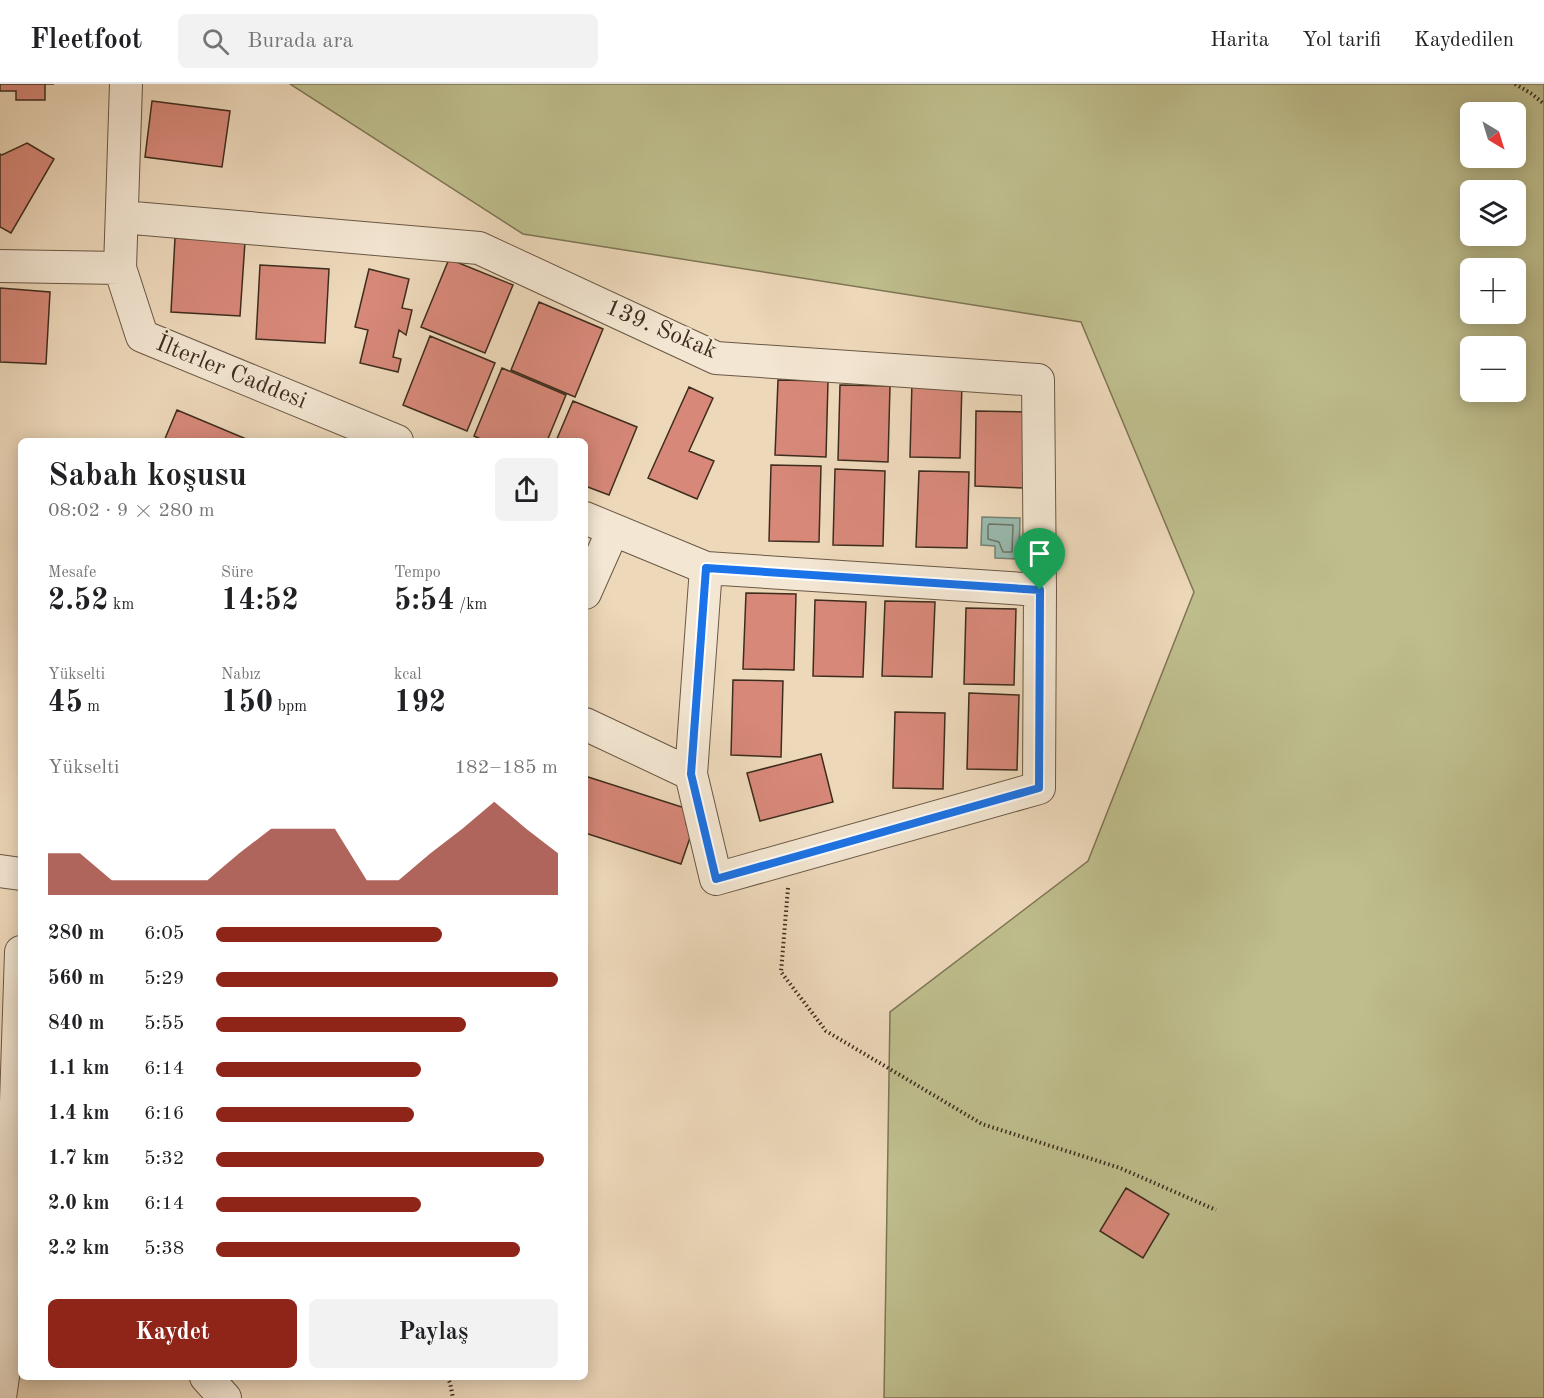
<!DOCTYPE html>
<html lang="tr">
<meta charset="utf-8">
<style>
:root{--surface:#fff;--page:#f2f2f2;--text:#202124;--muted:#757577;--line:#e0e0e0;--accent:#8f2418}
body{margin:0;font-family:"Old Standard TT",serif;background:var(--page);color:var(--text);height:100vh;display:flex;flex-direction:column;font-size:22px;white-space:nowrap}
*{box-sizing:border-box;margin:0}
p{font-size:20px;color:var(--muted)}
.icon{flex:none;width:33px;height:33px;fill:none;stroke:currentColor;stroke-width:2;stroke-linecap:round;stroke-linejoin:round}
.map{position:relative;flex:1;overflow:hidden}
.side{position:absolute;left:18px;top:354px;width:570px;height:942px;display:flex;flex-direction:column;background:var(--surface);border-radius:9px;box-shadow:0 3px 15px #0003}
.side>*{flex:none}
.needle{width:39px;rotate:142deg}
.buttons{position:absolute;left:1460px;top:18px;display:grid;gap:12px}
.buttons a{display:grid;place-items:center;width:66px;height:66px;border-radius:9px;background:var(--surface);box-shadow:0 3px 15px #0003;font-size:30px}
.pin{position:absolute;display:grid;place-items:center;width:51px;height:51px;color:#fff;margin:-62px -26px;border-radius:50% 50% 50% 0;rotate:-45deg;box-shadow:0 0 6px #0007}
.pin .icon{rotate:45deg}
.round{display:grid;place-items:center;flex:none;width:63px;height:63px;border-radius:9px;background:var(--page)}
.headline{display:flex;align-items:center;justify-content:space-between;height:102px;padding:0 30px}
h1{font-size:33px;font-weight:700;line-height:45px}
.figures{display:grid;grid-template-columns:repeat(3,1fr);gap:9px;height:102px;padding:6px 30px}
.figures div{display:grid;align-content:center}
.figures b{font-size:30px;font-weight:700}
.figures small{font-size:16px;font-weight:400}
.figures p{font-size:16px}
.chart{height:168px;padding:12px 30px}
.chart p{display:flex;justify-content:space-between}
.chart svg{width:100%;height:108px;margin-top:6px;fill:var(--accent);opacity:.7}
.button{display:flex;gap:12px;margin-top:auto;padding:12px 30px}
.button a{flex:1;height:69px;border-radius:9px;background:var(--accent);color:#fff;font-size:24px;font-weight:700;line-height:69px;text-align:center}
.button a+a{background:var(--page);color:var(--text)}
ul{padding:0 30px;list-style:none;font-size:20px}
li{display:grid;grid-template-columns:96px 72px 1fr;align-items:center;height:45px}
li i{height:15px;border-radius:8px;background:var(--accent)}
header{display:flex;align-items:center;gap:36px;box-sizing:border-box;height:84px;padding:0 30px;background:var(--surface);border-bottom:2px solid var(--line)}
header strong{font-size:28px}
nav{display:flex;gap:33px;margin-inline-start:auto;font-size:21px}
.search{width:420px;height:54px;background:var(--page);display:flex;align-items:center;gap:15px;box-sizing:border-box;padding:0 21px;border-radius:9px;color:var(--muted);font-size:22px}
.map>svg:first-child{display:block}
.green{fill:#bebd8c;stroke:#7e7554;stroke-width:1.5;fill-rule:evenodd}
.water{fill:#99baae;stroke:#758274;stroke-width:1.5}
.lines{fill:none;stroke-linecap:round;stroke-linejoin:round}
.shore{stroke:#6c7466;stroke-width:1.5}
.building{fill:#d78879;stroke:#3e2d1d;stroke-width:1.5}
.minor-casing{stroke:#6a5844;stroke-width:34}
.path{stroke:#3e2d1d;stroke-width:4;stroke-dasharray:1.5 3;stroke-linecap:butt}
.minor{stroke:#f3e6d2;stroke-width:32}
.route-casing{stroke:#fff;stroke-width:12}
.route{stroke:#1a73e8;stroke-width:8}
.labels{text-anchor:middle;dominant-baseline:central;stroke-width:4.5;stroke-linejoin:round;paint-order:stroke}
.street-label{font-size:24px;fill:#3e2d1d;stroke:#f3e6d2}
</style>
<header>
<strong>Fleetfoot</strong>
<div class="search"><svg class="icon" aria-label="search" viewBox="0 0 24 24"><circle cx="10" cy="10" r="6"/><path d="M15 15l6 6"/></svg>Burada ara</div>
<nav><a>Harita</a><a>Yol tarifi</a><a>Kaydedilen</a></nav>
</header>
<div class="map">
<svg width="1544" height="1314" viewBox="0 0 1544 1314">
<rect width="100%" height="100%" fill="#edd8ba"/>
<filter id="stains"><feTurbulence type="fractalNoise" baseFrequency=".00333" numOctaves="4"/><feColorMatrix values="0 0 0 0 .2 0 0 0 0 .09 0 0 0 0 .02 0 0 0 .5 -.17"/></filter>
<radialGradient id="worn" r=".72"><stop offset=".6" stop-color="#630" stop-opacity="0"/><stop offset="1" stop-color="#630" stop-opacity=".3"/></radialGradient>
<path class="green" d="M290,0H1544V1314H884L890,928L1088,777L1194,508L1081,238L523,150ZM1470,28H1515V74H1470ZM1470,106H1515V152H1470ZM1470,184H1515V230H1470ZM1470,262H1515V308H1470Z"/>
<path class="water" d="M982,433L1020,434L1019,475L995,474V462L981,461Z"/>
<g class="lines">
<path class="shore" d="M989,440L1013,441L1012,468H1003L999,458L988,455V442Z"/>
</g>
<path class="building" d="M0,0H54H45V16H16V7H0Z
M152,17L230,27L222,83L145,73Z
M27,59L54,75L11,149L0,143V70L2,71Z
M175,154L245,158L240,232L171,228Z
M449,175L513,201L485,269L421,243Z
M260,181L329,185L325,259L256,255Z
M369,185L409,195L402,224L412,226L406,251L399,246L393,273L401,275L398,288L360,279L368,246L355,243Z
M0,204L50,208L46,280L0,278Z
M539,218L603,245L575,313L511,286Z
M430,252L495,279L467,347L403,321Z
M502,284L566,311L547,357H485L474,352Z
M778,296L828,297L826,373L775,371Z
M912,297L962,298L960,374L910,373Z
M840,301L890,302L888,378L838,376Z
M689,303L713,314L689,367L714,377L697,415L648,394Z
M573,317L637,343L609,411L585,402V357H556Z
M177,326L251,357H164Z
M976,327L1027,328L1025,404L975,402Z
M771,381L821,382L819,458L769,457Z
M835,385L885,387L883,462L833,461Z
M919,387L969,388L967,464L916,463Z
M746,509L796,510L794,586L743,585Z
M815,516L866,518L863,593L813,592Z
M885,517L935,518L932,593L882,592Z
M966,524L1016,525L1014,601L964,600Z
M733,596L783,597L781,673L731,671Z
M969,609L1019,611L1017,686L967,685Z
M895,628L945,629L943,705L893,704Z
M821,670L833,718L760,737L747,689Z
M585,692L691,726L686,740L694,742L681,780L585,749Z
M1126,1104L1169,1130L1143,1174L1100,1147Z"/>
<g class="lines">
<defs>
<path id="minor" d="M126,0L120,184L142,252L397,357
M122,133L479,164L716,274L1038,296L1040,506L1039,704L716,795L691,690L706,484
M0,182L120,184
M585,434L706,484L1040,506
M585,509L613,446
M585,640L691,690
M0,787L21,790
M206,1293L225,1314
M0,1313L8,1259L21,868"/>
</defs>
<use href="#minor" class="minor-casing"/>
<path class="path" d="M1515,0L1532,10L1544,20
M788,804L781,888L826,947L982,1040L1120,1084L1216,1126
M447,1293L450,1299L453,1314"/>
<use href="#minor" class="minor"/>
</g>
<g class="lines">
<defs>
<path id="route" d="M706,484L1040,506L1039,704L716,795L691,690Z"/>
</defs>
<use href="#route" class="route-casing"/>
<use href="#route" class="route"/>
</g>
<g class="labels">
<g class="street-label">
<text transform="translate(661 246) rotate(23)">139. Sokak</text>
<text transform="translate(231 289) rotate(22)">İlterler Caddesi</text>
</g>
</g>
<rect width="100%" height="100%" filter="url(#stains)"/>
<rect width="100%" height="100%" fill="url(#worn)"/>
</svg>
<div class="buttons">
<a><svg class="needle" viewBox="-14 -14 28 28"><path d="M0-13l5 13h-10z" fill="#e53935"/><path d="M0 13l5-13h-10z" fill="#757577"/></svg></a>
<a><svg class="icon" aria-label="layers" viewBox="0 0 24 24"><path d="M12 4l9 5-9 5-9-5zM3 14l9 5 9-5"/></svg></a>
<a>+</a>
<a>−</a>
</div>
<div class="pin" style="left:1040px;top:506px;background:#1e9e55"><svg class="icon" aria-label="arrive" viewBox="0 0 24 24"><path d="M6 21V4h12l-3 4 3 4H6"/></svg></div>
<section class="side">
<div class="headline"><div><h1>Sabah koşusu</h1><p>08:02 · 9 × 280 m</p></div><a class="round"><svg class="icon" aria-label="share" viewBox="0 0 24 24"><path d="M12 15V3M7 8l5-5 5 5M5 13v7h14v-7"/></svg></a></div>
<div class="figures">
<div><p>Mesafe</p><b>2.52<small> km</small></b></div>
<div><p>Süre</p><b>14:52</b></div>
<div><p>Tempo</p><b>5:54<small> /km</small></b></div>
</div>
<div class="figures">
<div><p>Yükselti</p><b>45<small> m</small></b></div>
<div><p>Nabız</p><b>150<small> bpm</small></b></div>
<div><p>kcal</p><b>192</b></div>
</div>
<div class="chart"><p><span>Yükselti</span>182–185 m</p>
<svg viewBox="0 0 160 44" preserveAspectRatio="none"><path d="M0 44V27L10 27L20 38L30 38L40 38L50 38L60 27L70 17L80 17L90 17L100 38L110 38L120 27L130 17L140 6L150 17L160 27V44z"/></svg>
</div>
<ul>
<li><b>280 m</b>6:05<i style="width:66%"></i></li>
<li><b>560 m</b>5:29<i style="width:100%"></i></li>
<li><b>840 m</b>5:55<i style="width:73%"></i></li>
<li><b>1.1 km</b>6:14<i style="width:60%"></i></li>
<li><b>1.4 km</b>6:16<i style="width:58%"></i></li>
<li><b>1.7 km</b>5:32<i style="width:96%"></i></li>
<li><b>2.0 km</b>6:14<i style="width:60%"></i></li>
<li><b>2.2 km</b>5:38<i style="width:89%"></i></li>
</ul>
<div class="button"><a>Kaydet</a><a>Paylaş</a></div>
</section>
</div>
